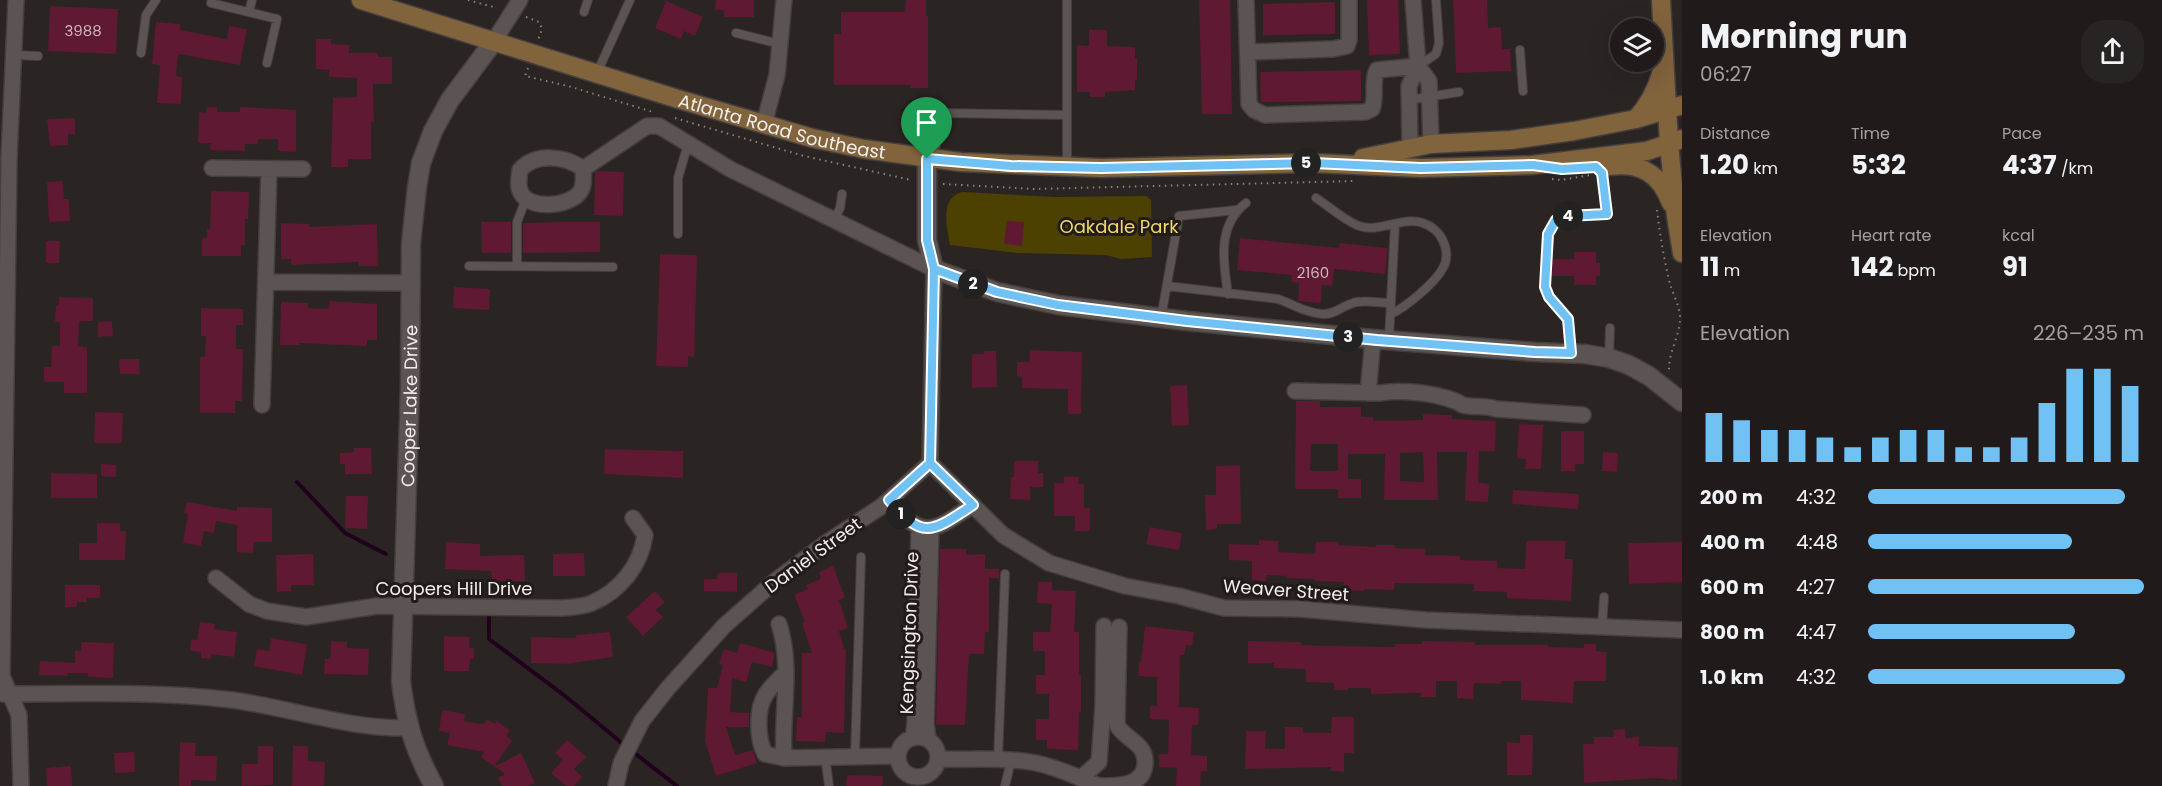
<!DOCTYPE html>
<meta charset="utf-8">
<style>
:root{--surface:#201b1a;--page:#282423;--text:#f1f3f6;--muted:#a2a1a2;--line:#3d3939;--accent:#70c1f4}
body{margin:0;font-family:Poppins,sans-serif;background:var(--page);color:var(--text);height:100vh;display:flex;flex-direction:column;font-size:22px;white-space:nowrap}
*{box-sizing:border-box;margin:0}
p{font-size:20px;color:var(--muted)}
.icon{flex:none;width:33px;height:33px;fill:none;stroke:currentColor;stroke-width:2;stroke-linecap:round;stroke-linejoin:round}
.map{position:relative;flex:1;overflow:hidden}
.panel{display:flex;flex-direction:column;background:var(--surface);width:480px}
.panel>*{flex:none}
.buttons{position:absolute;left:1610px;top:18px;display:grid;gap:12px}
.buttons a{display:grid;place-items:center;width:54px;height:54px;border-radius:50%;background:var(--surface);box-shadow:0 6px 24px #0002,0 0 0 2px var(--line);font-size:30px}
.pin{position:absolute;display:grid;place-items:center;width:51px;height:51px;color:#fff;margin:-62px -26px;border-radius:50% 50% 50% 0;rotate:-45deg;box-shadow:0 0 6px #0007}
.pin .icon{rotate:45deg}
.km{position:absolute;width:30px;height:30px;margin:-15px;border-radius:50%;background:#222;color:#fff;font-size:16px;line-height:30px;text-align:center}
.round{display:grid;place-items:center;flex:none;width:63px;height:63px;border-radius:24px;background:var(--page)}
.headline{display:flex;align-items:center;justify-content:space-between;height:102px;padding:0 18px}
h1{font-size:33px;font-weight:700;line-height:45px}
.figures{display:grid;grid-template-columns:repeat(3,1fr);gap:9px;height:102px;padding:6px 18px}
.figures div{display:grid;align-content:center}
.figures b{font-size:26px;font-weight:700}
.figures small{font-size:16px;font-weight:400}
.figures p{font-size:16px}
.chart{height:168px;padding:12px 18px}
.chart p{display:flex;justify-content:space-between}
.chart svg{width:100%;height:108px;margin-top:6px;stroke:var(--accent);stroke-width:6}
ul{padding:0 18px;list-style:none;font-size:20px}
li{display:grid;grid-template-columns:96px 72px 1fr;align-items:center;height:45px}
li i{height:15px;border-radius:8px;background:var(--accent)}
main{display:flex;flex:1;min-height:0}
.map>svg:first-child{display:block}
.green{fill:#4d4102}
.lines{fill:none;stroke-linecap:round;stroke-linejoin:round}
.stream{stroke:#21001e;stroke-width:4}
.building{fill:#5f1932;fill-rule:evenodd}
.service-casing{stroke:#443f3e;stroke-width:10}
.minor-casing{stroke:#443f3e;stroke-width:18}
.tertiary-casing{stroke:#443f3e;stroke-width:21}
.secondary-casing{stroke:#443f3e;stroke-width:21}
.path{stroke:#888382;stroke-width:2;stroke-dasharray:1.5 4.5;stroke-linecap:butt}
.service{stroke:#5b5452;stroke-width:8}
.minor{stroke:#5b5452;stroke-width:15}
.tertiary{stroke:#5b5452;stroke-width:18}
.secondary{stroke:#81633c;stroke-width:18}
.route-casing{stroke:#fff;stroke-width:12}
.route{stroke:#70c1f4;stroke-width:8}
.labels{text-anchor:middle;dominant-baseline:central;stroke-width:6;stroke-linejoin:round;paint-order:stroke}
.number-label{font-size:15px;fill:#cdb9be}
.street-label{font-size:18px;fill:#f2eeed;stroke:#211b1a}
.park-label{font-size:18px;fill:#f1d86a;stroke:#211b1a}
</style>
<main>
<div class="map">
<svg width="1682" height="786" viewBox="0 0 1682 786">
<rect width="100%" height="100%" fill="#2a2423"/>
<path class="green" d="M963,192L1054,197L1146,196L1151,200L1152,257L1121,259L1106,255L1019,253L950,245C947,227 939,197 963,192Z"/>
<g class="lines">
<path class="stream" d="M297,482L345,533L386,554
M489,615V639L565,696L623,744
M637,755L677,786"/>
</g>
<path class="building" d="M716,0H754V17H724V10H715Z
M906,0H926V16H928V88H910V85H834V34H841V12H905Z
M1199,0H1230L1232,114H1202Z
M1367,0H1398L1400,54L1369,55Z
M1453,0H1487L1488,28L1501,27L1502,49H1510L1511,71L1456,73Z
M666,1L703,17L695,36L684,31L681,39L655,28Z
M1335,2V34L1263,35V4Z
M50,6L118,9L116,54L48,51Z
M156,22L180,24V30L227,39L229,26L247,29L240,65L178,54L176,76L182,77L181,104L157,103L160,65L152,64Z
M1089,30H1107V46L1135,47V58H1137V80L1135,79V90L1105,92V97H1090V92H1077V45L1089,46Z
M316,39H331V44L349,45V53H378V57H392V84H373L374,122H371V159H348V167H331L333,98L357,97V78L329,77V70L316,69Z
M1361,70V101L1261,102L1260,72Z
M207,107H217V112H240V107L296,110V152L278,151V139H258V144H245V151L210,150L211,143H198L199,112L206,113Z
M75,118V134H68V145L50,146L47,119Z
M597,171L624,172L623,216L594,215L595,172Z
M63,181L64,199H69L70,221L49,222L47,182Z
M211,191L249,192L248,219H245V245H241V256H202V238H207V229H210Z
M1007,221L1024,222L1022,246L1004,244Z
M481,222H511V253H482Z
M564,222H600V252L523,253V223Z
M281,223L309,224V227L377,224L378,266H359V262L291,265V259H281Z
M1240,238L1339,248L1340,243L1388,248L1385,274L1334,269L1332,286L1322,285L1321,303L1298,301L1299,283L1291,282L1292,275L1237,270Z
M46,241H60L59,263H46Z
M1574,252H1596V263H1600V276H1596V285H1574V276H1552L1553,259H1574Z
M660,254L697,255L694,357L688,356V367L656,366Z
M454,287L490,289L489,310L453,308Z
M59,297L93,298V321H79L78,346L87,347V393H64V382H44V367H51L52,346H60V322H55L56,306H59Z
M329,301L377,304V340H367V346L299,343V345H280L281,302L308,303V308L328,309Z
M201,308L243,309V325H236V349H243L242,401H235V413H200V357H205L206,336H201Z
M112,321L113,336L98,337V322Z
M1030,350L1082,352L1081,414H1068V389L1022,388V377L1017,376V362H1029Z
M984,351H996L997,387L972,388V354H984Z
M119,359H139L140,374H120Z
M1187,385L1189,425L1172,426L1170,386Z
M1296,401H1320V407H1361V417H1373V421L1423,420V414L1452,415V419L1496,421L1495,451H1479L1478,483L1489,484L1488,502L1465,501L1467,452H1437L1438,500H1384L1385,454H1348V479H1361V498H1338V489H1295ZM1311,444H1338V471H1310ZM1423,452L1424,482L1400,481V453Z
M95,412L123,413L122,443H94Z
M1519,424L1543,425L1541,469H1525L1526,459L1517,458Z
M1561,431H1584V464H1575V471H1561Z
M354,448H371L372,474H345V464H340V453L354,452Z
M605,449L683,451V478L604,474Z
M1603,452L1618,453L1617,472L1602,471Z
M1014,461H1038V473H1043V487H1030V500L1010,499L1011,477H1014Z
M101,464L116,465V477L101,476Z
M1240,465L1241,524H1217V529L1206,530L1205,495H1216V466Z
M51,473L97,474V498H51Z
M1064,476L1079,477L1078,484H1084V508H1090V531H1075V516H1054V483H1064Z
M1513,490L1579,494L1578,509L1512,504Z
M346,496H368L367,529L345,528Z
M187,502L237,511V507L272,508V542H254L253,553L237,552V525L216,521L214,533L204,531L201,546L183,543L188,514L184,513Z
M97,523H120V531H126L125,560H79V543H97Z
M1150,527L1182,533L1179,550L1146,544Z
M1259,540L1278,541V552L1315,554L1316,542H1338V545L1376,547V545H1395V548L1425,549V555L1460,556V560L1497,561V568L1525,569L1526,541H1566L1565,559H1573L1571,601L1507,598V592L1474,591V584L1394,583V590L1364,589V591L1344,590V582L1315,581V579L1287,578V576L1266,575V581L1252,580V561L1229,560V544L1259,545Z
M446,542L480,544V556L524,555L525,581H492L491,571L445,569Z
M1682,542V582L1629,584L1628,543Z
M940,549H966V555L985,554V569H999V578H989V632H985L984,654H969L965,725H936Z
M584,553L585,576H553V554Z
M313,554L314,585H291V591L277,592L276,555Z
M833,566L845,597L839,600L848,628L839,631L844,649H846L844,733L826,732L825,742L796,741L797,717H802V653H812L802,623L805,622L794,595L808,589L806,585L821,579L819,572Z
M718,573H737V592L704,591V579H717Z
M1038,582H1052V590L1076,591L1074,632H1079V675H1081V712H1079L1078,750L1047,749V740H1036V719H1049V694H1036V675H1045V651H1033V632H1050L1052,604L1037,603Z
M65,585H100V598H87V602H77V607H65Z
M655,591L665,602L656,610L663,617L643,636L626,617Z
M200,622L215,624L214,629L237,632L234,657L211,654V659L201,658V652L190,651L191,639L197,640Z
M1145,626L1194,632L1192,646L1186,645L1184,655H1180L1179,707L1199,708L1198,725H1192L1191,755L1207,756V771H1201L1200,786H1176L1177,768L1159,767V754H1168L1169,720L1150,719V706H1157V677L1138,676L1139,662H1141Z
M610,632L613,657L565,664L531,663V637L576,638V635Z
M444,636L470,637L469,648H474V659H470L469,671H444Z
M271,638L307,644L302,675L254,666L257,649L269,651Z
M331,641L347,642V648L369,649L368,675L324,674L325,659H330Z
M1248,641L1301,642V645L1335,646L1395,647V644H1422V641L1475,642V645H1548V647L1584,648V644H1596V651L1606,652V681H1574L1573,703L1521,700V681H1501V684L1474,683L1473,699L1457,698V681H1436V697H1421V693L1371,694V688H1348V690H1334V683L1306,682V669L1274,668V663H1248Z
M81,642L114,643L113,678L88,677V673H68L67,676L39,675L40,661L75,663V650L81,651Z
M740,643L775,653L772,667L752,662L746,682L732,678L730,712L749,713V727H726L735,755L753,750L757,763L716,776L705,741L708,688H717L723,665L719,664L724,649L737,653Z
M442,710L465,714L464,721L484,724L487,719L495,724L497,721L510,731L506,736L512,740L495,766L521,753L535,783L528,786H502L498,778L505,774L481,757L484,752L447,745L450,733L439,731Z
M1332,717H1354V753H1344V772L1331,771V767L1245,769L1246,731H1266L1265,749H1285V727H1303V733H1331Z
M1625,729V738L1639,737V746L1678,747L1677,780L1654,778L1584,783L1583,744H1594V737H1614L1613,730Z
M1520,735H1533L1532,775H1507V742L1520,743Z
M567,740L586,757L574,769L582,777L574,786H566L551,773L563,760L555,753Z
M180,742L196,743L195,756H217L216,781L191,780V786H179Z
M258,746H273V785L242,786V764H258Z
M293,746H308V761L325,762L324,786H292Z
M134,752L135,772L115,773L114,753Z
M71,766L72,786H47L46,768Z
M847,775L883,776L882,786H846Z"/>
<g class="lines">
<defs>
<path id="service" d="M212,0L211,3L277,19L267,63
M249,12L252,0
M584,12L588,0
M736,33L780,44
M1520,50L1523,91
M141,53L146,15L156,0
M14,55L38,56
M1418,66L1436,54L1439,43L1436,0
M597,73L630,0
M1409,100L1459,92
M933,160L942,113L1066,115
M1067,166V0
M1316,198C1330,207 1345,221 1359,226C1381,233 1402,216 1423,223C1432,226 1440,233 1443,241C1447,249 1448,260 1443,268C1435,283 1406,307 1391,314
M834,220L840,208L842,194
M678,234V178L688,144
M469,266L613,267
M517,266V222L526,199
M1167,286L1278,299C1295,305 1303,312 1322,314C1336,315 1344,304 1357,302C1367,300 1380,303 1390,303
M1228,294C1223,262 1217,225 1246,203
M1161,318L1179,216L1236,210
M1389,339L1395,224
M1571,353L1568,319L1549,297L1545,287L1548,233L1556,220L1566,216L1607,214L1602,173L1596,167
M1609,357L1610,328
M1602,627L1604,597
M825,756L829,786
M855,756L861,557
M998,760L1005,574
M1005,786L1011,761"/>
<path id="minor" d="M16,0L9,158L2,676L19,715L21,786
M1246,0L1249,104L1254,110L1265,115L1365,112L1372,109C1377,96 1371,83 1377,70L1418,66
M494,41L520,0
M1248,52L1333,49L1347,46L1349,40V0
M1418,66L1429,81L1431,144
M764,124L777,75L784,0
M1410,149L1409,86L1418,66L1413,0
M212,168L303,169
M583,169C583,177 585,185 580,192C569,207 530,210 521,193C517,186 519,178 520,170C535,153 565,155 583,169L647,126H659L730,169L934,269L930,463L882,506L826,543L775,581L724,626L668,688L642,721L621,763L616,786
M266,282L412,283
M1295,391L1380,393C1401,389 1434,393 1455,401C1456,401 1462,405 1463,405C1474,408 1485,405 1496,409L1583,415
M1368,393L1373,339
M262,405L269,169
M930,463L1003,535L1049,563L1125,586L1179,596L1224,608L1300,609L1426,620L1682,630
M889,500C923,541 932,532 973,505
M216,578L249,604L267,611L306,617L377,606L563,608C572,607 583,607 592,603C620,591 641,565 645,535L633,518
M779,624C793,667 781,714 784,758
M786,672C779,679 771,686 766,694C756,709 757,738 765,754L784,758L898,756
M3,694C79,694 157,691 232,700C291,708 348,729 408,728
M898 757a20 20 0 1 1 40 0a20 20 0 1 1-40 0Z
M913,738L915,723L919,528
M928,739L926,723L931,528
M938,759C970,760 1004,757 1036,763C1050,766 1066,772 1080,778C1087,781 1094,785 1101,786C1118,786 1144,786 1145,764C1147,743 1125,740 1117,725L1119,627
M1081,778L1099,762L1103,707L1104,626"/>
<g id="tertiary">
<path d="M927,159V240L934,269L997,292L1058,305L1187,321L1373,339L1535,352L1585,354L1609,358L1629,365L1649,376L1682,402"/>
<path id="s1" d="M434,786C414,749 406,723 401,681L410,385L411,243L417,187L421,163L433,131L450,100L494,41"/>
</g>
<g id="secondary">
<path id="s2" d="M361,0L678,99L812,138L864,149L960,162L1101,168L1313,163L1421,168L1532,165L1647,151L1682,139"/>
<path d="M1661,0L1669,144L1676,216L1682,253"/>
<path d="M1636,119C1649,105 1657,89 1662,71"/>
<path d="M1363,158L1431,144L1511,140L1574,131L1636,119L1682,105"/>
<path d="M1609,166C1640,162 1660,173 1671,203"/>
</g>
</defs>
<use href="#service" class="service-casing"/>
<use href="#minor" class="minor-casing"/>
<use href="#tertiary" class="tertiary-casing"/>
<use href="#secondary" class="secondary-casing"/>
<path class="path" d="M468,0L497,8
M526,17L539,22L542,29L538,40
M528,68L525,76L568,86L653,112
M675,118L804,156L911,180
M1552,179L1561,180L1590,175
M943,184L1035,189L1354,181
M1657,210C1660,235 1664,260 1670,284C1673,294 1679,305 1680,316C1681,334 1668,352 1669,371"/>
<use href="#service" class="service"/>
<use href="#minor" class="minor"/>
<use href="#tertiary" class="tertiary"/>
<use href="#secondary" class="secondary"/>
</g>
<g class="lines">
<defs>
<path id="route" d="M927,159V240L934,269L930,463L889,500C923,541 932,532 973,505L930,463L934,269L997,292L1058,305L1187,321L1377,340L1535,352L1571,353L1568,319L1549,297L1545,287L1548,234L1556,220L1566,216L1607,214L1602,173L1596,167L1562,169L1533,165L1421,168L1313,163L1101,168L1011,166L927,159"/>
</defs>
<use href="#route" class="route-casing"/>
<use href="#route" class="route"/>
</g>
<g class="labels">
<g class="number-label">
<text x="83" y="30">3988</text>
<text x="1313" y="272">2160</text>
</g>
<g class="street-label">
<text stroke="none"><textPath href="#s2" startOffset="440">Atlanta Road Southeast</textPath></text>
<text stroke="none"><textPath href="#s1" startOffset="386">Cooper Lake Drive</textPath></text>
<text transform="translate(813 555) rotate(-36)">Daniel Street</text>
<text x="454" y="588">Coopers Hill Drive</text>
<text transform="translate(1286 590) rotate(4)">Weaver Street</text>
<text transform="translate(909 633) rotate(-88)">Kengsington Drive</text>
</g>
<g class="park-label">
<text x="1119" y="226">Oakdale Park</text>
</g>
</g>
</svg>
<div class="buttons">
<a><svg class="icon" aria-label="layers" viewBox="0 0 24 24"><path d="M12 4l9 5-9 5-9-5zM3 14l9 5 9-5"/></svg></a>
</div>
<div class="pin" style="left:927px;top:159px;background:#1e9e55"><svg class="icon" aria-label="arrive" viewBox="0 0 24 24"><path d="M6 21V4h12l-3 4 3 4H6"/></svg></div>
<b class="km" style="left:901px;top:514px">1</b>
<b class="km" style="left:973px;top:284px">2</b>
<b class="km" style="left:1348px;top:337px">3</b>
<b class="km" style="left:1568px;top:216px">4</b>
<b class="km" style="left:1306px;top:163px">5</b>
</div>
<section class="panel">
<div class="headline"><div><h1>Morning run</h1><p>06:27</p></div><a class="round"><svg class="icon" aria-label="share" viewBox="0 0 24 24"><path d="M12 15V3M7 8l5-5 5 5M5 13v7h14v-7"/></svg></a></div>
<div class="figures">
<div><p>Distance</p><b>1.20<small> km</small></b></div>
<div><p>Time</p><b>5:32</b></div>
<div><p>Pace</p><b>4:37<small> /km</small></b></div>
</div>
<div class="figures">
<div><p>Elevation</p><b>11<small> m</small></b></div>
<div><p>Heart rate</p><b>142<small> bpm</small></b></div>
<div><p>kcal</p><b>91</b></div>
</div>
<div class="chart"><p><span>Elevation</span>226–235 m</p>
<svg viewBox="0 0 160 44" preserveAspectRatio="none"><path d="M5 44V24M15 44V27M25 44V31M35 44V31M45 44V34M55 44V38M65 44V34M75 44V31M85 44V31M95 44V38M105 44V38M115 44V34M125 44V20M135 44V6M145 44V6M155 44V13"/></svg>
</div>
<ul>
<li><b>200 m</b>4:32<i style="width:93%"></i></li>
<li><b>400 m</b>4:48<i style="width:74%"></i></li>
<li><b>600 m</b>4:27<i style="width:100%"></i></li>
<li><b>800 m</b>4:47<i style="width:75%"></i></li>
<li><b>1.0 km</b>4:32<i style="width:93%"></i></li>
</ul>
</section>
</main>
